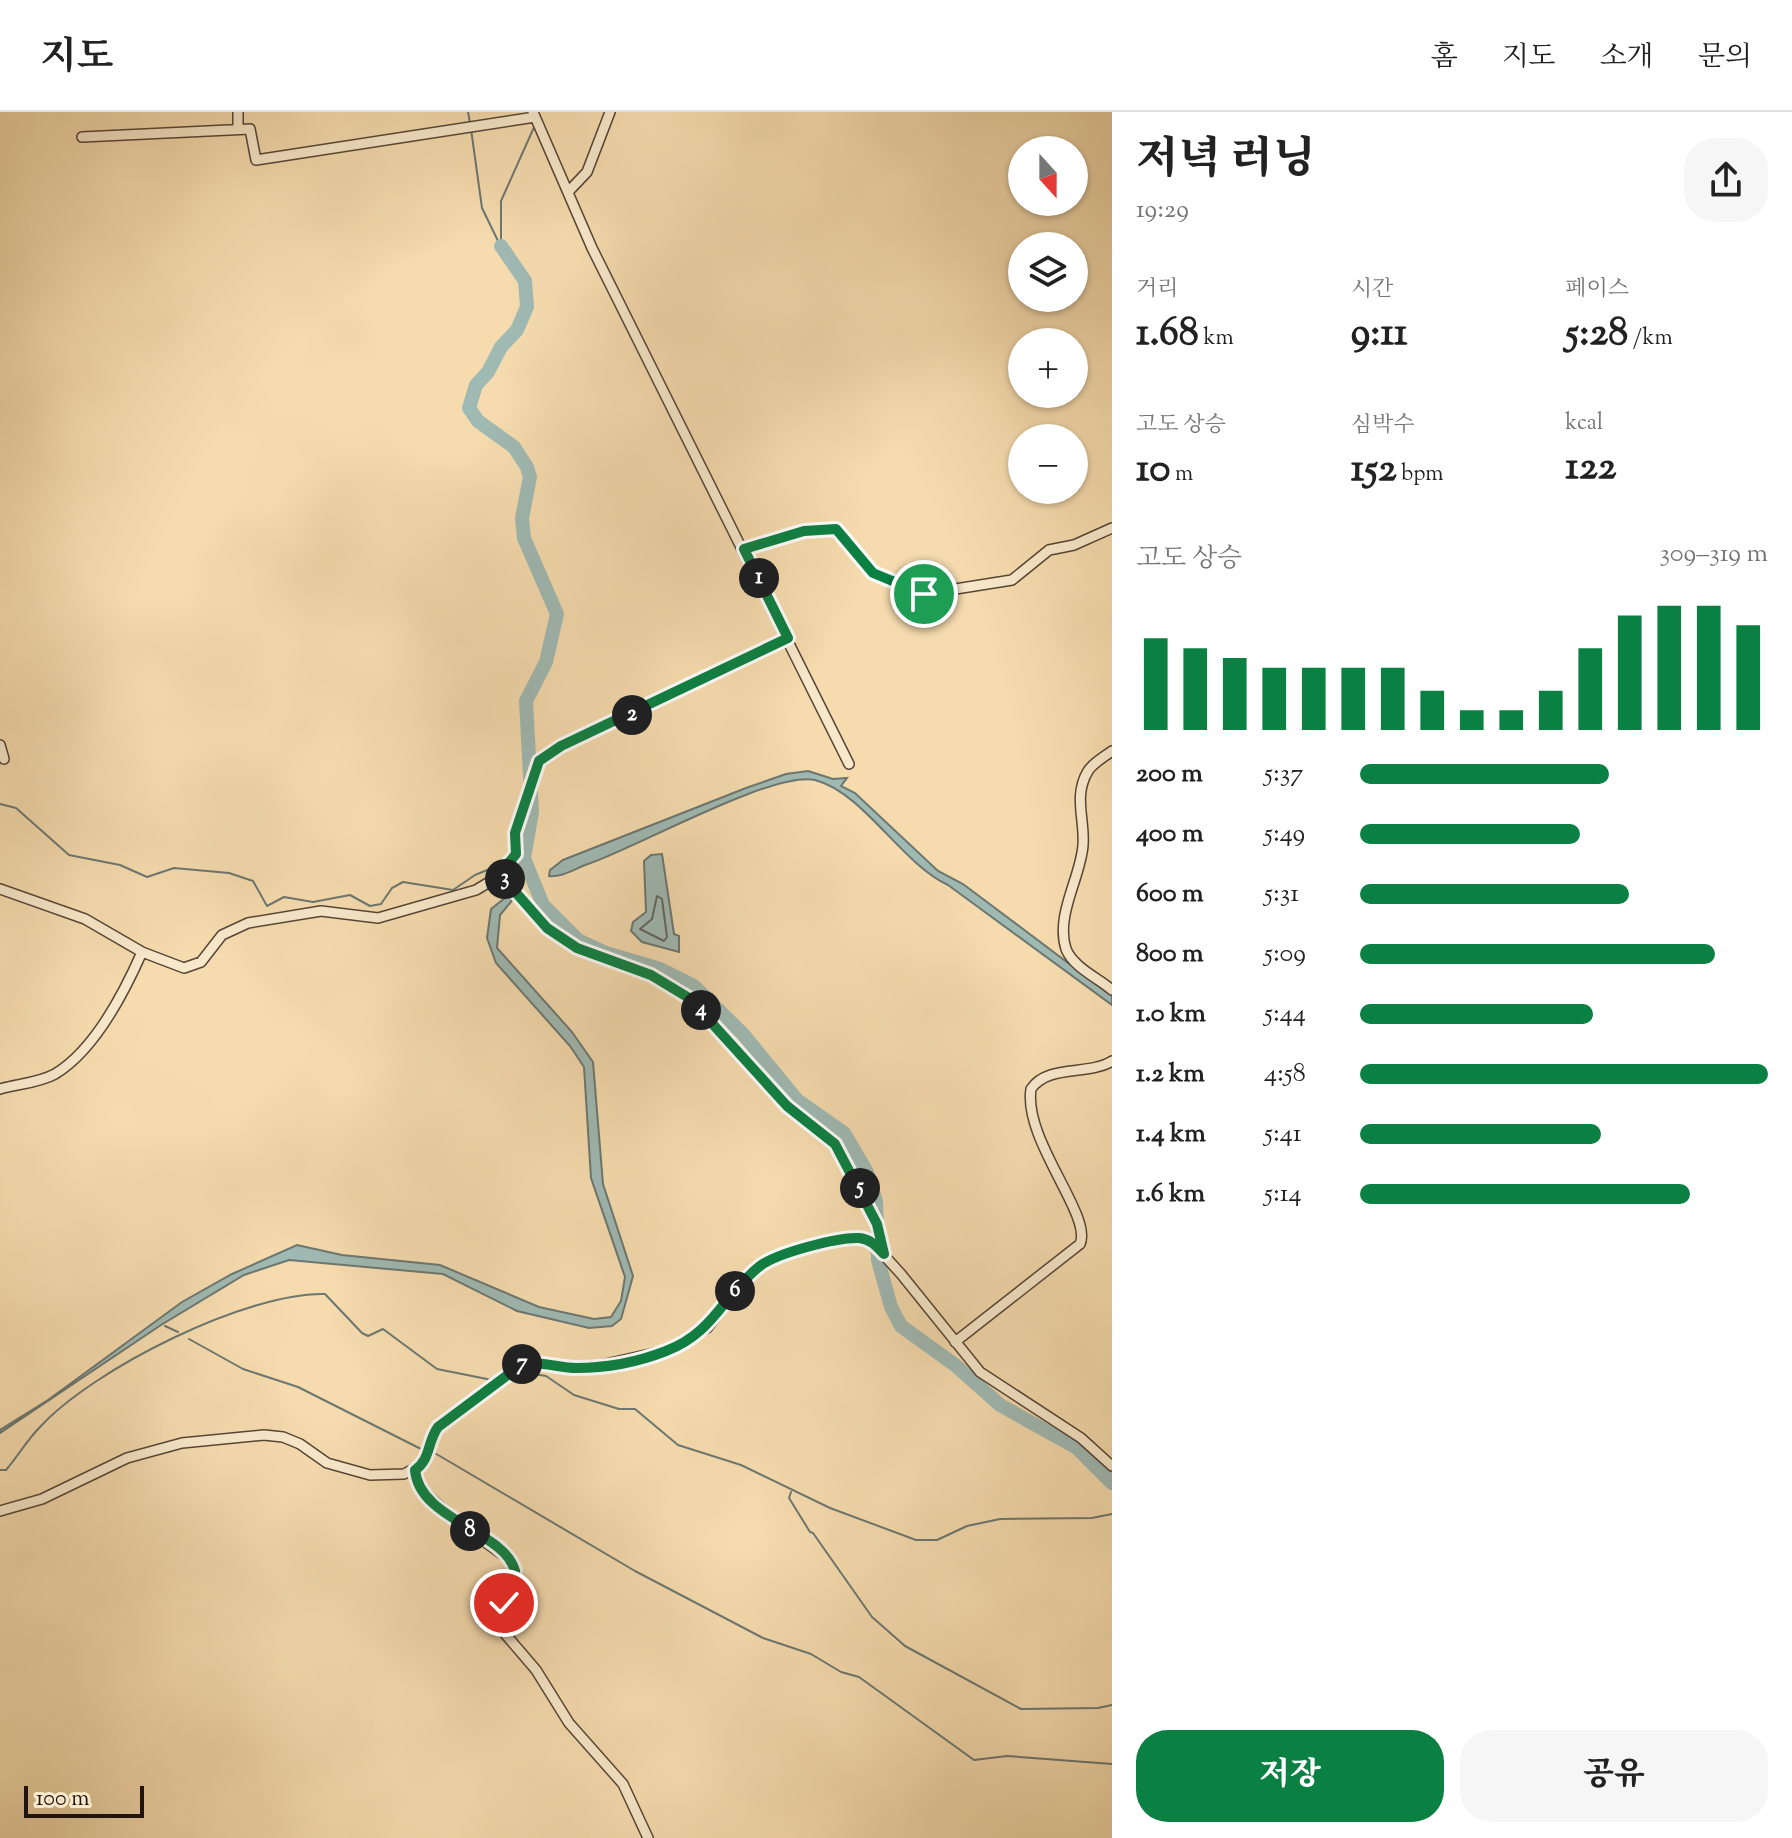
<!DOCTYPE html>
<html lang="ko">
<meta charset="utf-8">
<style>
:root{--surface:#fff;--page:#f6f6f6;--text:#222;--muted:#767676;--line:#e0e0e0;--accent:#0b8043}
body{margin:0;font-family:"Sorts Mill Goudy","Noto Serif KR",serif;background:var(--page);color:var(--text);height:100vh;display:flex;flex-direction:column;font-size:30px;white-space:nowrap}
*{box-sizing:border-box;margin:0}
p{font-size:26px;color:var(--muted)}
.icon{flex:none;width:44px;height:44px;fill:none;stroke:currentColor;stroke-width:2;stroke-linecap:round;stroke-linejoin:round}
.map{position:relative;flex:1;overflow:hidden}
.sheet{display:flex;flex-direction:column;background:var(--surface);width:680px}
.sheet>*{flex:none}
.needle{width:52px;rotate:159deg}
.fabs{position:absolute;left:1008px;top:24px;display:grid;gap:16px}
.fabs a{display:grid;place-items:center;width:80px;height:80px;border-radius:50%;background:var(--surface);box-shadow:0 2px 6px #0004;font-size:40px}
.scale{position:absolute;left:24px;bottom:20px;width:120px;box-sizing:border-box;padding-left:8px;border:4px solid #20140f;border-top:0;font-size:22px;line-height:28px;white-space:nowrap;color:#20140f;-webkit-text-stroke:6px #f8e8ca;paint-order:stroke}
.pin{position:absolute;display:grid;place-items:center;width:68px;height:68px;color:#fff;margin:-34px;border:4px solid #fff;border-radius:50%;box-shadow:0 2px 8px #0007}
.km{position:absolute;width:40px;height:40px;margin:-20px;border-radius:50%;background:#222;color:#fff;font-size:22px;line-height:40px;text-align:center}
.round{display:grid;place-items:center;flex:none;width:84px;height:84px;border-radius:32px;background:var(--page)}
.headline{display:flex;align-items:center;justify-content:space-between;height:136px;padding:0 24px}
h1{font-size:44px;font-weight:800;line-height:60px}
.stats{display:grid;grid-template-columns:repeat(3,1fr);gap:12px;height:136px;padding:8px 24px}
.stats div{display:grid;align-content:center}
.stats b{font-size:40px;font-weight:800}
.stats small{font-size:22px;font-weight:400}
.stats p{font-size:22px}
.chart{height:224px;padding:16px 24px}
.chart p{display:flex;justify-content:space-between}
.chart svg{width:100%;height:144px;margin-top:8px;stroke:var(--accent);stroke-width:6}
.cta{display:flex;gap:16px;margin-top:auto;padding:16px 24px}
.cta a{flex:1;height:92px;border-radius:32px;background:var(--accent);color:#fff;font-size:32px;font-weight:800;line-height:92px;text-align:center}
.cta a+a{background:var(--page);color:var(--text)}
ul{padding:0 24px;list-style:none;font-size:26px}
li{display:grid;grid-template-columns:128px 96px 1fr;align-items:center;height:60px}
li i{height:20px;border-radius:10px;background:var(--accent)}
header{display:flex;align-items:center;gap:48px;box-sizing:border-box;height:112px;padding:0 40px;background:var(--surface);border-bottom:2px solid var(--line)}
header strong{font-size:38px}
nav{display:flex;gap:44px;margin-inline-start:auto;font-size:28px}
main{display:flex;flex:1;min-height:0}
.map>svg:first-child{display:block}
.water{fill:#9fb9b3;stroke:#6c7771;stroke-width:2}
.lines{fill:none;stroke-linecap:round;stroke-linejoin:round}
.shore{stroke:#606661;stroke-width:2}
.stream{stroke:#6c7771;stroke-width:2}
.river{stroke:#9fb9b3;stroke-width:14}
.minor-casing{stroke:#554637;stroke-width:12}
.minor{stroke:#f8e8ca;stroke-width:9}
.route-casing{stroke:#fff;stroke-width:16}
.route{stroke:#0b8043;stroke-width:10}
</style>
<header>
<strong>지도</strong>
<nav><a>홈</a><a>지도</a><a>소개</a><a>문의</a></nav>
</header>
<main>
<div class="map">
<svg width="1112" height="1726" viewBox="0 0 1112 1726">
<rect width="100%" height="100%" fill="#f5dbae"/>
<filter id="stains"><feTurbulence type="fractalNoise" baseFrequency=".0025" numOctaves="4"/><feColorMatrix values="0 0 0 0 .2 0 0 0 0 .09 0 0 0 0 .02 0 0 0 .5 -.17"/></filter>
<radialGradient id="worn" r=".72"><stop offset=".6" stop-color="#630" stop-opacity="0"/><stop offset="1" stop-color="#630" stop-opacity=".3"/></radialGradient>
<path class="water" d="M808,659L833,667L847,666L841,674L855,681L938,759L963,772L1112,884V893L948,773C901,751 864,681 815,668C774,658 636,736 588,752C576,756 561,766 549,764L550,758L563,748L746,676L786,662Z
M662,742L674,822L679,824V840L642,830L631,819L633,810L646,800L644,749L651,743Z
M510,782L515,785L500,803L497,836L572,920L593,950L603,1072L633,1164L621,1207L612,1214L589,1216L517,1199L443,1162L289,1148L244,1163L161,1213L0,1321V1318L48,1288L182,1190L232,1162L297,1133L342,1143L440,1153L539,1195L594,1207L611,1205L621,1189L625,1165L591,1066L584,955L570,934L496,851L487,826L491,797Z"/>
<g class="lines">
<path class="shore" d="M657,784L662,787L667,825L664,829L640,817L652,807Z"/>
<path class="stream" d="M468,0L470,11
M471,17L482,96L500,133
M501,134V89L535,13
M0,692L16,696L69,743L120,753L147,765L174,756L229,761L253,769L267,794L284,785L313,790L350,783L370,794L381,792L392,776L403,770L453,778L475,763L502,752
M516,750L530,758
M165,1214L178,1220
M189,1227L243,1257L298,1275L425,1339
M502,1270L533,1262L546,1264L574,1283L619,1297H635L678,1333L741,1353L830,1396L916,1428H937L967,1414L1000,1407L1092,1406L1112,1402
M433,1340L635,1459L763,1526L811,1542L841,1560L859,1565L974,1648L1007,1644L1112,1652
M0,1358H6C18,1344 27,1328 40,1315C93,1257 247,1180 325,1182L362,1221L368,1224L383,1217L437,1257L492,1268
M791,1380L789,1386L810,1420L813,1421L872,1505L905,1534L1021,1597L1098,1596L1112,1593"/>
<path class="river" d="M501,134L525,169L527,195L517,218L501,235L488,260L476,273L469,296L478,309L514,335L527,355L530,365L522,406L524,426L557,502L546,550L526,589L532,700L524,746L543,793L578,828L606,841L660,857L694,874L743,922L797,988L844,1021L867,1060L876,1089L878,1148L891,1195L901,1214L955,1253L1000,1293L1077,1336L1112,1371"/>
<defs>
<path id="minor" d="M533,0L592,136L849,652
M238,17V0
M82,25L250,17L256,48L535,5
M568,80L587,60L610,0
M744,437L804,419L836,417L873,461L924,482L1012,468L1049,438L1074,433L1112,416
M0,633L4,647
M1112,639C1104,645 1093,651 1088,659C1073,684 1085,707 1083,733C1081,765 1055,803 1066,837C1073,855 1098,866 1112,878
M496,766L512,775L547,816L577,836L651,863L689,886L787,994L835,1032L877,1112L883,1139
M0,777L85,807L142,840L184,856L201,850L222,823L248,811L321,799L378,806L476,778L496,766L516,742L515,721L539,649L561,634L788,526
M0,977C17,972 39,971 55,962C95,938 124,881 142,840
M955,1230L1080,1132C1093,1104 1023,1028 1031,977C1048,952 1088,964 1112,949
M415,1358L422,1378L456,1409L510,1448L515,1459L501,1508L506,1523L536,1558L569,1611L623,1672L648,1726
M0,1399L42,1387L127,1346L182,1331L264,1323L283,1325L300,1332L327,1351L370,1363L404,1362L423,1352L438,1315L515,1255L527,1251L588,1256L668,1238L707,1216L743,1169L768,1148L837,1128L860,1126L871,1129L901,1162L980,1260L1081,1326L1112,1354"/>
</defs>
<use href="#minor" class="minor-casing"/>
<use href="#minor" class="minor"/>
</g>
<g class="lines">
<defs>
<path id="route" d="M504,1491L515,1459C505,1419 419,1408 415,1358C431,1347 427,1330 438,1315L521,1253C538,1248 559,1256 576,1256C606,1256 638,1250 666,1239C714,1221 723,1183 760,1154C777,1141 838,1125 859,1126C871,1127 877,1135 884,1142L877,1112L835,1032L787,994L689,886L651,863L577,836L547,816L504,767L496,766L516,742L515,721L539,649L561,634L788,526L744,437L804,419L836,417L873,461L924,482"/>
</defs>
<use href="#route" class="route-casing"/>
<use href="#route" class="route"/>
</g>
<rect width="100%" height="100%" filter="url(#stains)"/>
<rect width="100%" height="100%" fill="url(#worn)"/>
</svg>
<div class="fabs">
<a><svg class="needle" viewBox="-14 -14 28 28"><path d="M0-13l5 13h-10z" fill="#e53935"/><path d="M0 13l5-13h-10z" fill="#767676"/></svg></a>
<a><svg class="icon" aria-label="layers" viewBox="0 0 24 24"><path d="M12 4l9 5-9 5-9-5zM3 14l9 5 9-5"/></svg></a>
<a>+</a>
<a>−</a>
</div>
<div class="scale">100 m</div>
<div class="pin" style="left:924px;top:482px;background:#1e9e55"><svg class="icon" aria-label="arrive" viewBox="0 0 24 24"><path d="M6 21V4h12l-3 4 3 4H6"/></svg></div>
<div class="pin" style="left:504px;top:1491px;background:#d93025"><svg class="icon" aria-label="check" viewBox="0 0 24 24"><path d="M5 12l5 5 9-10"/></svg></div>
<b class="km" style="left:759px;top:466px">1</b>
<b class="km" style="left:632px;top:603px">2</b>
<b class="km" style="left:505px;top:767px">3</b>
<b class="km" style="left:701px;top:898px">4</b>
<b class="km" style="left:860px;top:1076px">5</b>
<b class="km" style="left:735px;top:1179px">6</b>
<b class="km" style="left:522px;top:1252px">7</b>
<b class="km" style="left:470px;top:1419px">8</b>
</div>
<section class="sheet">
<div class="headline"><div><h1>저녁 러닝</h1><p>19:29</p></div><a class="round"><svg class="icon" aria-label="share" viewBox="0 0 24 24"><path d="M12 15V3M7 8l5-5 5 5M5 13v7h14v-7"/></svg></a></div>
<div class="stats">
<div><p>거리</p><b>1.68<small> km</small></b></div>
<div><p>시간</p><b>9:11</b></div>
<div><p>페이스</p><b>5:28<small> /km</small></b></div>
</div>
<div class="stats">
<div><p>고도 상승</p><b>10<small> m</small></b></div>
<div><p>심박수</p><b>152<small> bpm</small></b></div>
<div><p>kcal</p><b>122</b></div>
</div>
<div class="chart"><p><span>고도 상승</span>309–319 m</p>
<svg viewBox="0 0 160 44" preserveAspectRatio="none"><path d="M5 44V16M15 44V19M25 44V22M35 44V25M45 44V25M55 44V25M65 44V25M75 44V32M85 44V38M95 44V38M105 44V32M115 44V19M125 44V9M135 44V6M145 44V6M155 44V12"/></svg>
</div>
<ul>
<li><b>200 m</b>5:37<i style="width:61%"></i></li>
<li><b>400 m</b>5:49<i style="width:54%"></i></li>
<li><b>600 m</b>5:31<i style="width:66%"></i></li>
<li><b>800 m</b>5:09<i style="width:87%"></i></li>
<li><b>1.0 km</b>5:44<i style="width:57%"></i></li>
<li><b>1.2 km</b>4:58<i style="width:100%"></i></li>
<li><b>1.4 km</b>5:41<i style="width:59%"></i></li>
<li><b>1.6 km</b>5:14<i style="width:81%"></i></li>
</ul>
<div class="cta"><a>저장</a><a>공유</a></div>
</section>
</main>
